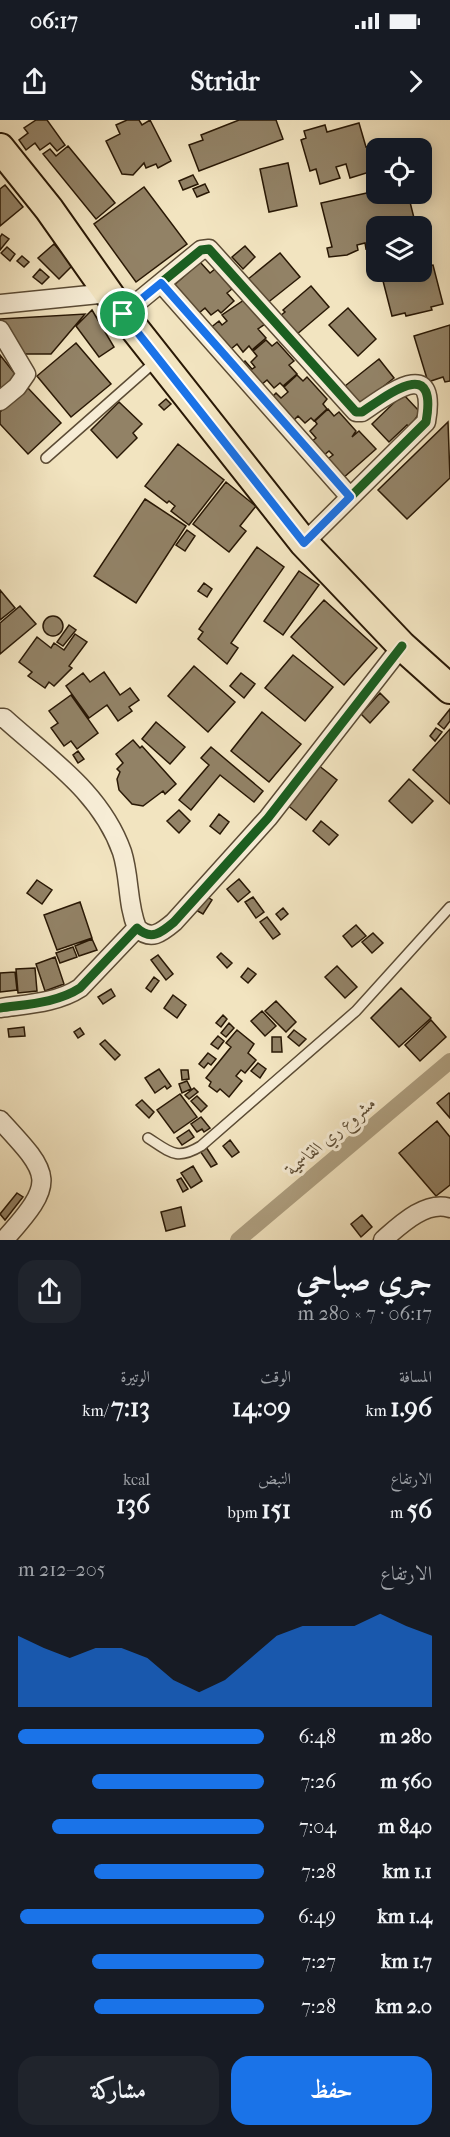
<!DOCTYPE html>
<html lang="ar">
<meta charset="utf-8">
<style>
:root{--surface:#171b24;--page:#20242c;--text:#f1f3f6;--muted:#9ea1a6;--accent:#1a73e8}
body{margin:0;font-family:"IM FELL French Canon",Amiri,serif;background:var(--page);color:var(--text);direction:rtl;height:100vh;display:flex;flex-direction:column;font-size:22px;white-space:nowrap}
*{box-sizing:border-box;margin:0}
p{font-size:20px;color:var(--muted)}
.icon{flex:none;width:33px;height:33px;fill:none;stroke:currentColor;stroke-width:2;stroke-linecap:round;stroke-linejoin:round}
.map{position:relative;height:1120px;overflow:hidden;direction:ltr}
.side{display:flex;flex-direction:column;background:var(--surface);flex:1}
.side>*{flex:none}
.tools{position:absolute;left:366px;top:18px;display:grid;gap:12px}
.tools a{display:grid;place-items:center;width:66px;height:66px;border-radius:12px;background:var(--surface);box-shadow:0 3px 15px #0003;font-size:30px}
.pin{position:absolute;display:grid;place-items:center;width:51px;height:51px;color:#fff;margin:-26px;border:3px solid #fff;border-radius:50%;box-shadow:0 2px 6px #0007}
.round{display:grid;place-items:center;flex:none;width:63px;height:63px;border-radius:18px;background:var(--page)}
.headline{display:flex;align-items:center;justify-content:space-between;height:102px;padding:0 18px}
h1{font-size:33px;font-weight:700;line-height:45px}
.figures{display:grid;grid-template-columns:repeat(3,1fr);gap:9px;height:102px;padding:6px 18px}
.figures div{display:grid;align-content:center}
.figures b{font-size:26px;font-weight:700}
.figures small{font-size:16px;font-weight:400}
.figures p{font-size:16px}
.chart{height:168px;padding:12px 18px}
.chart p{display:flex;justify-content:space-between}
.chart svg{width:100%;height:108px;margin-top:6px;fill:var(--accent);opacity:.7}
.button{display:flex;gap:12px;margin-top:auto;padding:12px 18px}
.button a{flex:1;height:69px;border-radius:18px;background:var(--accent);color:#fff;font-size:24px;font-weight:700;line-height:69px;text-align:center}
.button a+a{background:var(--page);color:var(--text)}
ul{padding:0 18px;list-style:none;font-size:20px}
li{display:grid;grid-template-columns:96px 72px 1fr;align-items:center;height:45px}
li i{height:15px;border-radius:8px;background:var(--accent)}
.status{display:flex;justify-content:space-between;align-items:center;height:42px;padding:0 30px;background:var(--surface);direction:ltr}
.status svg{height:16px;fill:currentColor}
header{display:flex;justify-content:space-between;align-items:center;height:78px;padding:0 18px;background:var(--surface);font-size:27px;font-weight:700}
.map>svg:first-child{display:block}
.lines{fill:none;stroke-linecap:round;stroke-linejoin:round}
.canal{stroke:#ae9f80;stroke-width:16}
.building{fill:#928266;stroke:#291805;stroke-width:1.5}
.lane-casing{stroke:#5b4b34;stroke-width:12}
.street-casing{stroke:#5b4b34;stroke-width:21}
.primary-casing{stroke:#291805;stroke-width:32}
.lane{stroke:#f7edd6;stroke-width:9}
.street{stroke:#f7edd6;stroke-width:18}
.primary{stroke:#f2e4c0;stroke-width:28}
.cycleway-casing{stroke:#f7edd6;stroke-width:13}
.cycleway{stroke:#1b5e20;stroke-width:9}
.route-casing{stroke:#fff;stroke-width:12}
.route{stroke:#1a73e8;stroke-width:8}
.labels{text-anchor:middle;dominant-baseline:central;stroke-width:6;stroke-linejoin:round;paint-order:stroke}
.water-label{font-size:18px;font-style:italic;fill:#5e4e36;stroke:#f7edd6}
</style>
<div class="status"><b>06:17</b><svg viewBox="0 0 49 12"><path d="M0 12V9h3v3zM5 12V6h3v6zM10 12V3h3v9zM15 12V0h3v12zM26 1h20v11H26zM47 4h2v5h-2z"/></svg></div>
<header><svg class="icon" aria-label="forward" viewBox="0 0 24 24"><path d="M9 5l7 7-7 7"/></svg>Stridr<svg class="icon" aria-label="share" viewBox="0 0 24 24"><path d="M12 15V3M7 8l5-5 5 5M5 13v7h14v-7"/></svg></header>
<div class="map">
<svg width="450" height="1120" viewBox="0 0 450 1120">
<rect width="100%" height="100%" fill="#f2e4c0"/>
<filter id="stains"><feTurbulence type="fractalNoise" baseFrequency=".00333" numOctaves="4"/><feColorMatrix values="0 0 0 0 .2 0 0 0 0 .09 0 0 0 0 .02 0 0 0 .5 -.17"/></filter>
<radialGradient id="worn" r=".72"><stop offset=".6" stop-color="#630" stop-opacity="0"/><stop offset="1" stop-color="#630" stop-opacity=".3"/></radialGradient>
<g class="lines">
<path class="canal" d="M238,1120L450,941"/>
</g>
<path class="building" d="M36,0H47L65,25L57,31L50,23L40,30L35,23L26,30L19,20L28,13L24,8Z
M127,0H139L142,5L150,0L171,41L158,48L156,44L146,48L144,43L133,55L122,54L106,21L120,14L116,5Z
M239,0H276L283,19L199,51L189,25L203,20L201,15Z
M359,3L366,27L374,25L376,50L350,58L346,44L336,47L340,58L320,64L316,49L310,51L301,20L306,18L304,11L325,5L327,12Z
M68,26L115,83L96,99L43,34L50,29L56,36Z
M288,43L297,86L269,92L260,49Z
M193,55L198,64L183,70L179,61Z
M205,64L209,72L197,77L193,69Z
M5,65L23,87L0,106V69Z
M144,67L187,124L136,162L94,104Z
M376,71V74H408L416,106H376V127L366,129L365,123L357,125L358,130L347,135L329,137L327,128L332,127L321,83Z
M2,114L9,119L0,130V117Z
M54,124L73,145L59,159L38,138Z
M245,126L255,137L243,149L232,137Z
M7,127L15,134L10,141L1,133Z
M280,133L300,157L266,184L247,160Z
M22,136L29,142L24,147L17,141Z
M425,141L426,146L433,145L443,184L431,187L432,190L406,196L405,193L392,196L382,157L386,156L385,152H422V142Z
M200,142L210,153L215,149L232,169L227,173L234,181L221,193L218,190L211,195L205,188L199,193L172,167Z
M40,149L49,157L42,164L33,157Z
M311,166L329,187L296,215L280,196L285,192L283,190Z
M244,180L265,204L258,209L266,218L252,230L249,226L243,232L237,224L231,229L209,209L219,201L222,205L227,201L222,195Z
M348,188L376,219L358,236L329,205Z
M92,190L114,227L99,237L76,206Z
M85,194L51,234H21L0,204V199Z
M450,205V261L445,262L443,257L428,262L414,216Z
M266,220L272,226L277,222L294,241L289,245L297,254L283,266L280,263L274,268L267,260L261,265L239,246L245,241L252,249L255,247L251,242L257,236L253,231Z
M76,223L111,264L71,297L37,256Z
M0,235L19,259L0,274Z
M379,239L394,258L360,285L345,266Z
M297,255L303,261L307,257L327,279L323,284L327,289L314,301L311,298L305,303L298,296L293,301L270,279L276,273L281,278L288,272L284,267Z
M27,267L61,303L28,334L0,304V292Z
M403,274L420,292L410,307L407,305L389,322L372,304Z
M166,279L171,284L164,290L159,285Z
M119,282L142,304L133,313L137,318L117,338L91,310Z
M328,289L334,296L339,292L356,311L352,317L359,311L376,329L342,359L325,341L333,335L329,331L323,336L311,322L316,318L310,311L317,304L315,301Z
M448,302L450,358L407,399L378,370Z
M178,324L224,360L189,405L171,391L175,386L169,381L167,383L145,366Z
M226,362L258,388L256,386L240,406L246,411L229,432L193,404Z
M145,379L186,406L136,483L94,456Z
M187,410L195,416L185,431L176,425Z
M257,427L284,447L231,523L238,528L227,544L198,519L203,512L199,509Z
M299,451L319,465L283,515L264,501Z
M204,463L212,469L207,477L198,471Z
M0,470L15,488L0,500Z
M324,480L377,528L344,565L291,517Z
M20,486L36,504L0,534V503Z
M43 506a10 10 0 1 1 20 0a10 10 0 1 1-20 0Z
M69,505L76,510L63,526L57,522Z
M75,514L87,522L69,546L72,548L54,566L49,562L45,568L28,556L32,552L19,542L37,517L51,528L54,523L64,530Z
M293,535L333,567L305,601L265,568Z
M194,546L235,582L208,612L168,576Z
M104,552L120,575L130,568L139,580L129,587L132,591L118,601L107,585L89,598L66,566L83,553L90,562Z
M241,553L255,564L244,578L230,566Z
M380,573L389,582L370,603L361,594Z
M71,575L98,613L77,629L71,621L64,626L51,608L58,603L49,591Z
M450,589V601L444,609L438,604Z
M262,592L301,624L269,662L231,631Z
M156,602L185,627L170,644L142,619Z
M436,608L442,612L435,621L430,616Z
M450,609V684L413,650Z
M133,620L140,628L142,626L176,664L165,674L163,671L143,686L132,684L119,670L117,659L120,652L117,649L123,643L116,634Z
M211,627L263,671L254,682L220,655L191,690L179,680L209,645L201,638Z
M78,631L84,639L78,643L73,635Z
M318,645L337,660L306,700L286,684Z
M409,659L433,681L412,703L389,681Z
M179,690L190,701L179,713L167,701Z
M219,694L229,702L220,714L210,706Z
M321,701L338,715L329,725L313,711Z
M239,759L250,772L238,782L227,769Z
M37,760L52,770L42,784L27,773Z
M203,774L212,780L203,794L194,789Z
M253,777L264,792L256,798L245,782Z
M80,782L92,818L57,830L44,795Z
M283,788L288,794L281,800L276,794Z
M267,797L280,814L273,819L260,802Z
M356,805L366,816L352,827L343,816Z
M373,813L383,823L372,833L362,822Z
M92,819L97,830L79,836L75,826Z
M73,827L77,837L60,843L56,833Z
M221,833L232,843L227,848L217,837Z
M158,835L173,854L166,860L151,840Z
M55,837L64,864L45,871L36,844Z
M337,846L357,867L345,878L325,857Z
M35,848L37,871L18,873L16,849Z
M248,848L256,854L248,863L241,857Z
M15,852L17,870L0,872V853Z
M154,857L159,861L151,872L146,868Z
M401,868L431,898L399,927L371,898Z
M111,869L115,876L103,884L98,877Z
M173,875L186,885L177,898L164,888Z
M276,881L296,902L286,912L265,891Z
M262,891L276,906L265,916L251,901Z
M223,895L227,899L221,907L216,903Z
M431,900L446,917L420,941L405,925Z
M229,903L234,908L226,917L221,913Z
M24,907L25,916L9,917L8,909Z
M80,908L84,914L78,918L74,912Z
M237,910L254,924L248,933L256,940L245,953L241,950L236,956L242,961L229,977L220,969L217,972L209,966L211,962L206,958L231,927L226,923Z
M294,910L306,919L299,926L288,917Z
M218,916L224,921L218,929L211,924Z
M272,917H281L282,932H272Z
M105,920L120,935L115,940L100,924Z
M208,933L216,939L211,945L208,943L204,948L199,944Z
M258,943L266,949L260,958L251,951Z
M159,949L171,966L167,969L165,966L155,973L145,958Z
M181,950H188L189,959L182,960Z
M187,961L191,969L182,973L179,964Z
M194,968L198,972L189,979L185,975Z
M449,973L450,974V998L437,983Z
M180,974L197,997L174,1013L157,990Z
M197,976L207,986L201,992L191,981Z
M142,980L154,992L149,998L136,985Z
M201,997L210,1008L204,1012L202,1009L197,1012L191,1004Z
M437,1001L450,1017V1065L436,1076L399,1033Z
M189,1010L194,1017L182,1025L177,1018Z
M230,1020L239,1032L232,1037L223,1026Z
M206,1027L217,1044L211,1047L200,1031Z
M193,1046L202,1061L191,1068L181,1053Z
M181,1058L188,1069L183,1072L177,1060Z
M17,1073L23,1077L5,1100L0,1094Z
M181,1087L185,1106L166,1111L161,1092Z
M362,1095L372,1107L361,1117L351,1104Z"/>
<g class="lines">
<defs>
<path id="lane" d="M46,338L157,240
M148,1018C170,1032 176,1041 201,1026L356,891L450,787"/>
<path id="street" d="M161,163L350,377
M0,184L109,173
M123,194L201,130L209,129L356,292H362C389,274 438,235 426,302L304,423
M0,210L26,254L17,267L0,281
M0,598H4C48,638 101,672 122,732C130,757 127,784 137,808
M0,888C27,884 57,883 80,868L137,808C151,821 161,813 174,802L268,698L402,526
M0,1000C52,1056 57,1061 4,1120
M383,1120C400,1105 426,1080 450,1088"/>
<path id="primary" d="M0,28L49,89L123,194L304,423L402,526L450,569"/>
</defs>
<use href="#lane" class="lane-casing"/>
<use href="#street" class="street-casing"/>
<use href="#primary" class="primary-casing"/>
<use href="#lane" class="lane"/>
<use href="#street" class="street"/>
<use href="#primary" class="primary"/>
<defs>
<path id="cycleway" d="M123,194L201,130L209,129L356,292H362C389,274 438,235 426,302L304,423
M0,888C27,884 57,883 80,868L137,808C151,821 161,813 174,802L268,698L402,526"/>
</defs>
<use href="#cycleway" class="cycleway-casing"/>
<use href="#cycleway" class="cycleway"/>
</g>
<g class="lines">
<defs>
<path id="route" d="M161,163L350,377L304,423L123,194Z"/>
</defs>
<use href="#route" class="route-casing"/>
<use href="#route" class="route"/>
</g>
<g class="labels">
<g class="water-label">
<text transform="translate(331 1016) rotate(-40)">مشروع ري القاسمية</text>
</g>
</g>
<rect width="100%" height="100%" filter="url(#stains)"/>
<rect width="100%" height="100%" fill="url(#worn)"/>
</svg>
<div class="tools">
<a><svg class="icon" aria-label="locate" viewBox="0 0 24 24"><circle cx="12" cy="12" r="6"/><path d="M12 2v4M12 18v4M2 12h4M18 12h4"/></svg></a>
<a><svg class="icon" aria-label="layers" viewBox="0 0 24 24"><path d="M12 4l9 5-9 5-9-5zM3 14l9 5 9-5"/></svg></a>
</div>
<div class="pin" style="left:123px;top:194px;background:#1e9e55"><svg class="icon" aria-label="arrive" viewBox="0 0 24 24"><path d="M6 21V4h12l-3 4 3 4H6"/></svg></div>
</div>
<section class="side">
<div class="headline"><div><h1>جري صباحي</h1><p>06:17 · 7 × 280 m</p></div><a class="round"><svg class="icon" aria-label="share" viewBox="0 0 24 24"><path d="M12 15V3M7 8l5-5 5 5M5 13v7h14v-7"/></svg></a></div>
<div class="figures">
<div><p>المسافة</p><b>1.96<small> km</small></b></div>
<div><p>الوقت</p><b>14:09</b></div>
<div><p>الوتيرة</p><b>7:13<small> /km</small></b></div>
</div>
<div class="figures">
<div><p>الارتفاع</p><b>56<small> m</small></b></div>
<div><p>النبض</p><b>151<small> bpm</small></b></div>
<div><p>kcal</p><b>136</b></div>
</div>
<div class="chart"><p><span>الارتفاع</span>205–212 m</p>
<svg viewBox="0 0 160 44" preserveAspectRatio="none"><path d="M0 44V15L10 20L20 24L30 20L40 20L50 24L60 33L70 38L80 33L90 24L100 15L110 11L120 11L130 11L140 6L150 11L160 15V44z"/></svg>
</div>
<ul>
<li><b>280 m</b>6:48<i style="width:100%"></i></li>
<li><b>560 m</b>7:26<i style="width:70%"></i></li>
<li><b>840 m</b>7:04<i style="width:86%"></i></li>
<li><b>1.1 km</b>7:28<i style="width:69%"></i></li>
<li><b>1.4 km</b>6:49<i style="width:99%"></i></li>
<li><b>1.7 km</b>7:27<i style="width:70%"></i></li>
<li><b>2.0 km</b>7:28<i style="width:69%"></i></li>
</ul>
<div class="button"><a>حفظ</a><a>مشاركة</a></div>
</section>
